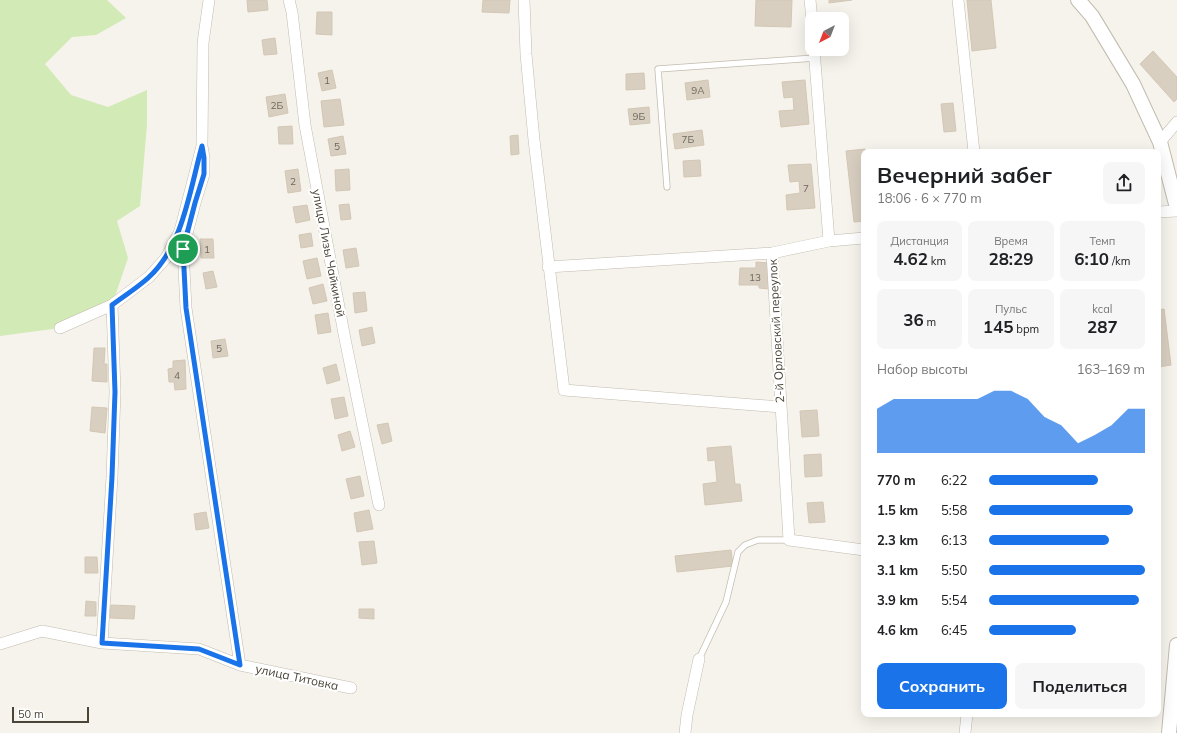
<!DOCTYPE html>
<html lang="ru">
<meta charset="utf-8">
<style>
:root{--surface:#fff;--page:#f6f6f6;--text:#202124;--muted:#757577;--accent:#1a73e8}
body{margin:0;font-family:Mulish,sans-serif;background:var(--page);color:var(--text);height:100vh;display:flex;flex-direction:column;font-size:15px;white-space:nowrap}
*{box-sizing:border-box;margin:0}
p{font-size:13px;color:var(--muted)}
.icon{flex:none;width:22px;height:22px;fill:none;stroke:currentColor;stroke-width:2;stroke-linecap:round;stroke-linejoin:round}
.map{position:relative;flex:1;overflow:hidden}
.side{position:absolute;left:861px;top:149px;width:300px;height:568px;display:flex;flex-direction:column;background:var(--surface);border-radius:8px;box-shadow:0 4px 16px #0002}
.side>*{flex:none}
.needle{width:26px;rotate:222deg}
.tools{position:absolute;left:805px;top:12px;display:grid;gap:8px}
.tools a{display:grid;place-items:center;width:44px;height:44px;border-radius:8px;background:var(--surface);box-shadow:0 4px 16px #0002;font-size:20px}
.scale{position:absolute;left:12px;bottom:10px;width:77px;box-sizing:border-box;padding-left:4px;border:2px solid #4b4439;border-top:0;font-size:11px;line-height:14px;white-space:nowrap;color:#4b4439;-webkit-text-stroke:3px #fff;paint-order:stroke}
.pin{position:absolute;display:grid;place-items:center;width:34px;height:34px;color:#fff;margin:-17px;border:2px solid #fff;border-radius:50%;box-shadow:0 1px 4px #0007}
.round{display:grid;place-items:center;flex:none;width:42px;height:42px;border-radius:8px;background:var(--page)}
.head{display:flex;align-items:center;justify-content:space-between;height:68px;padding:0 16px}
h1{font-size:22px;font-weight:700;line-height:30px}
.figures{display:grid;grid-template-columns:repeat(3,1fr);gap:6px;height:68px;padding:4px 16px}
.figures div{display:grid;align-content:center;border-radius:8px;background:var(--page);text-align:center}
.figures b{font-size:17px;font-weight:700}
.figures small{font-size:11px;font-weight:400}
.figures p{font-size:11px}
.chart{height:112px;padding:8px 16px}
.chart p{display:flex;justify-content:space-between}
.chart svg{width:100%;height:72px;margin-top:4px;fill:var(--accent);opacity:.7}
.cta{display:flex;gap:8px;margin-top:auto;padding:8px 16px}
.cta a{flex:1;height:46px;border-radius:8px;background:var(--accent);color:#fff;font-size:16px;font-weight:700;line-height:46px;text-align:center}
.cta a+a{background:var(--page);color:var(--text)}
ul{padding:0 16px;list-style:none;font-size:13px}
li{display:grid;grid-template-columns:64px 48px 1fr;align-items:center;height:30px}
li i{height:10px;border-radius:5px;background:var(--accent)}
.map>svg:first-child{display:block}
.green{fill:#d2eab5}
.building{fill:#d8cfc1;stroke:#d3c7b4}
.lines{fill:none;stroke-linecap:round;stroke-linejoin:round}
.service-casing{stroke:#c2bbae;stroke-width:7}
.minor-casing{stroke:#c2bbae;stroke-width:12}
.tertiary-casing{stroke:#c2bbae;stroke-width:16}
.service{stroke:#fff;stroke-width:5.5}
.minor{stroke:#fff;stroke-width:11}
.tertiary{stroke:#fff;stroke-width:14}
.route-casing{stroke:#fff;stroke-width:8}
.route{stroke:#1a73e8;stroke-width:5}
.labels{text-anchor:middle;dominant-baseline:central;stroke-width:4;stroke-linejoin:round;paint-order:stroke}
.number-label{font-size:10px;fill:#6e675b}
.street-label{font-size:12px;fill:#4b4439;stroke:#fff}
</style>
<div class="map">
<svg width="1177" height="733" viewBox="0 0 1177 733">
<rect width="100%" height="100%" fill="#f6f3ec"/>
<path class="green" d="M0,0H107L126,18L96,35L72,37L45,64L71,95L108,107L147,90V125L140,206L117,221L128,258L112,305L60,328L0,336Z"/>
<path class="building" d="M247,0H267L268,10L248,12Z
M483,0H510L509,13L482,12Z
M756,0H792L791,27L755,26Z
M829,0H852L829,3Z
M967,0H991L996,48L972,51Z
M317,12H332V35L316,34Z
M275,38L277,54L264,55L262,40Z
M1153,51L1177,77V99L1174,102L1140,64Z
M332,70L336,88L322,91L318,73Z
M644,73L645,89L626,90V74Z
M708,80L710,97L687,100L685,83Z
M805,80L809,124L781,127L779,111L794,110L793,97L784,98L782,82Z
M285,94L288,113L269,117L266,97Z
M340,99L344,125L324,127L321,101Z
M953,103L956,131L944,132L941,104Z
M649,107L650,123L630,125L628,109Z
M292,126L293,144H279L278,127Z
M702,130L704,145L675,149L673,134Z
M518,135L519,154L511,155L510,136Z
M343,136L346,154L331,156L328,139Z
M865,149L864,221L854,222L846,151Z
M700,160L701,176L684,177L683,161Z
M811,164L815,208L787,210L786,195L800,193L799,181L790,182L788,165Z
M298,169L301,191L288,193L285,171Z
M349,169L350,190L336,191L335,170Z
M349,204L351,219L341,220L339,205Z
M307,205L310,220L296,223L293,207Z
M311,233L313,246L301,248L299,235Z
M200,239H213L214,258H201Z
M356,248L359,266L346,268L343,250Z
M317,258L321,276L307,279L303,261Z
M756,262L770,263L769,289L759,288V285H739L740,268H756Z
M213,271L217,287L206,289L203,273Z
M323,284L327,301L313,304L309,288Z
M365,292L367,311L355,313L353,293Z
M1164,309L1171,365L1158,367V310Z
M328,313L331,332L318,334L315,315Z
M372,327L375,343L362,346L359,330Z
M225,339L228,356L213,358L211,341Z
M94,348H105L104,364H107V382L92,381Z
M185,360L186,389L175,390L174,382H169L168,369L173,368V361Z
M336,364L340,380L327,384L323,368Z
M344,397L348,416L335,419L331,399Z
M92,407L107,408L105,433L90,431Z
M817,410L819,436L802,437L800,411Z
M388,423L392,441L382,444L377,425Z
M350,431L355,447L342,451L338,435Z
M731,446L735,484H740L742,501L705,505L703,484L717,482L715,460L708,461L707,448Z
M821,454L822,476L805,477L804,455Z
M360,476L364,496L351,499L346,479Z
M823,502L825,522L809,523L807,503Z
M369,510L373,529L357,532L354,513Z
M206,512L209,528L196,530L194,514Z
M374,541L377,563L362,565L359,542Z
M731,550L733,566L677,572L675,556Z
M85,557H97L98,573H85Z
M86,601L96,602V616H85Z
M111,605L135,606L134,619L110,618Z
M359,609H374V619L359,618Z"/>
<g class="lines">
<defs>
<path id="service" d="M667,187L658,69L815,58
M699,659L726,602L738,552L745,545L758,540H789"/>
<path id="minor" d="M289,0L292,12L305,125L345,339L379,505
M524,0L526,54L534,140L564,390L781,407
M810,0L812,20
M958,0L974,152
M814,49L829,241L772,253L789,540L864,550
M1160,142L1177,122
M202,146L204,158V174L195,203L183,249L186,308L240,665
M1158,212L1177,211
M829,241L864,238
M548,267L772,253
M60,328L112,305L149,277L166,258L180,231L202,146L203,43L209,0
M102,643L112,477L115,392L112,305
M0,644L42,631L102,643L199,649L240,665L351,688
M685,733L687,715L699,659
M965,733L967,714"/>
<path id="tertiary" d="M1078,0L1092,16L1133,84L1160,142L1177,208
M1169,733L1177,645"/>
</defs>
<use href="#service" class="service-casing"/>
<use href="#minor" class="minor-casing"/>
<use href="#tertiary" class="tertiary-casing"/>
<use href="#service" class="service"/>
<use href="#minor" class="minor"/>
<use href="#tertiary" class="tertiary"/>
</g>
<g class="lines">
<defs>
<path id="route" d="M202,146L204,158V174L195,203L183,249L186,308L240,665L199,649L102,643L112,477L115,392L112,305C124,296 137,288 148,278C183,247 190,189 202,146Z"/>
</defs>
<use href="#route" class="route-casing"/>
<use href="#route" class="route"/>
</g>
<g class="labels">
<g class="number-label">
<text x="327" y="80">1</text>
<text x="698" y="90">9А</text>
<text x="277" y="105">2Б</text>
<text x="639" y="116">9Б</text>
<text x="688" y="139">7Б</text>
<text x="337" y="146">5</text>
<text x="293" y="181">2</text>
<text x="806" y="188">7</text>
<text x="207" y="249">1</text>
<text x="755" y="277">13</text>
<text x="219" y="348">5</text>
<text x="177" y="375">4</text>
</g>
<g class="street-label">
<text transform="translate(329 253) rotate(79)">улица Лизы Чайкиной</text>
<text transform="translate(776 331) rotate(-93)">2-й Орловский переулок</text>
<text transform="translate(297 677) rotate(12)">улица Титовка</text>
</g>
</g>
</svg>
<div class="tools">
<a><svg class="needle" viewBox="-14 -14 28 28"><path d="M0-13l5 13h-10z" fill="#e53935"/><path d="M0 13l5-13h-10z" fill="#757577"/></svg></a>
</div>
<div class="scale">50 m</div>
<div class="pin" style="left:183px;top:249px;background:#1e9e55"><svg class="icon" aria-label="arrive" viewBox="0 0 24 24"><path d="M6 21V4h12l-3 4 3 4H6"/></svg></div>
<section class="side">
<div class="head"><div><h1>Вечерний забег</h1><p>18:06 · 6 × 770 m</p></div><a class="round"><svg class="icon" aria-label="share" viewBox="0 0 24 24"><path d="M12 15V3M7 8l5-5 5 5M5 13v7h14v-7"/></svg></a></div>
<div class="figures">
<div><p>Дистанция</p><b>4.62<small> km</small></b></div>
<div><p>Время</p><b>28:29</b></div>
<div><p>Темп</p><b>6:10<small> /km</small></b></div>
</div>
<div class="figures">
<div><b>36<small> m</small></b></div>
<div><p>Пульс</p><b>145<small> bpm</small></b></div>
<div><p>kcal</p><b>287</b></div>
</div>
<div class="chart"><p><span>Набор высоты</span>163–169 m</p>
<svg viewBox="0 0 160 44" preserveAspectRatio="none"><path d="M0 44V17L10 11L20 11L30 11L40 11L50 11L60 11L70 6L80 6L90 11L100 22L110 27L120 38L130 33L140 27L150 17L160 17V44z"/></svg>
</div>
<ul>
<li><b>770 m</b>6:22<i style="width:70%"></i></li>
<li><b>1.5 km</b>5:58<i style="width:92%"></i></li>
<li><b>2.3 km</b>6:13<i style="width:77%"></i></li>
<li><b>3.1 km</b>5:50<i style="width:100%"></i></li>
<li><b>3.9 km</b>5:54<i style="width:96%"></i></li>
<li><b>4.6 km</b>6:45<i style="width:56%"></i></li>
</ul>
<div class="cta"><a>Сохранить</a><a>Поделиться</a></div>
</section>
</div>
